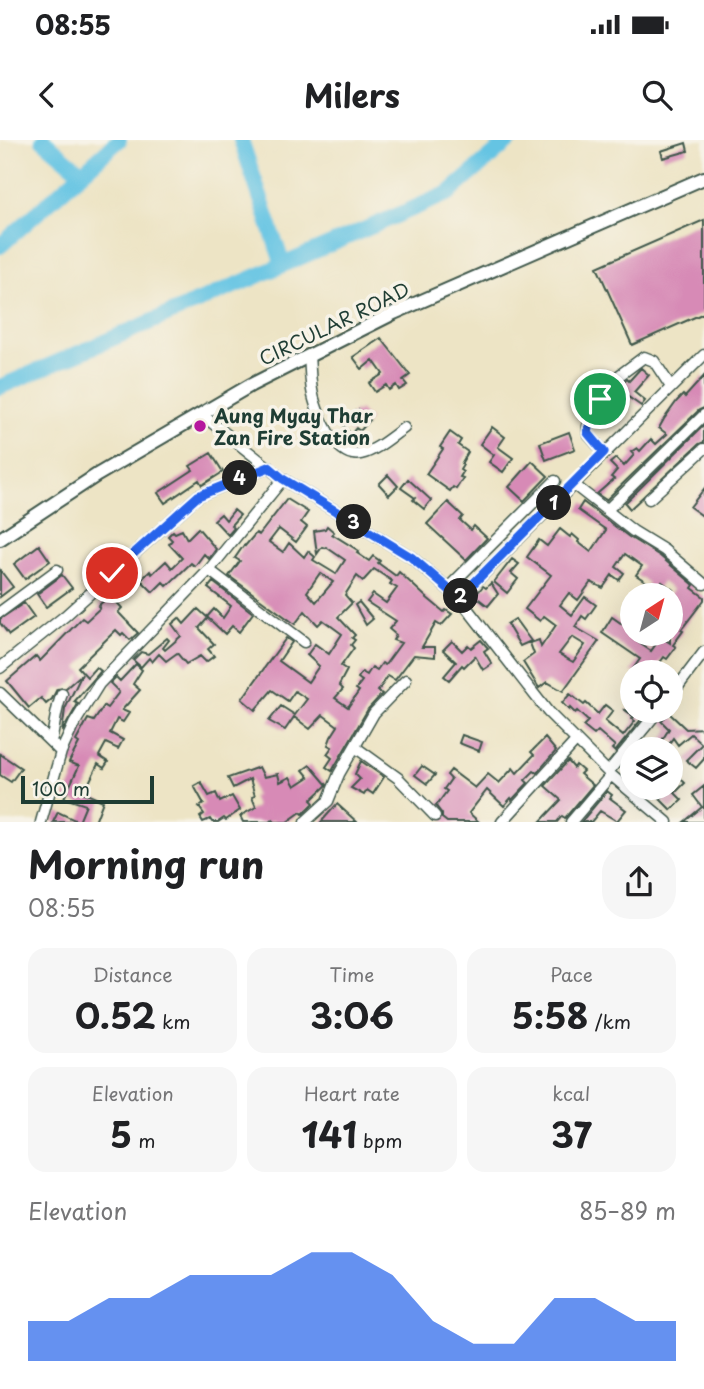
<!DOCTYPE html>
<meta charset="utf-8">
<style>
:root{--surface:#fff;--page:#f6f6f6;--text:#202124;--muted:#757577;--accent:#2563eb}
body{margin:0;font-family:"Playpen Sans",sans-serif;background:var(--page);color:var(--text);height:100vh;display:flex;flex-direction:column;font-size:26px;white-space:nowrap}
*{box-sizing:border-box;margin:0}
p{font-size:23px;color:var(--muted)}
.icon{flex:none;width:38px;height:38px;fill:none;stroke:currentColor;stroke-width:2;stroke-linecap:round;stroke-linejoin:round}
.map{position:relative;height:682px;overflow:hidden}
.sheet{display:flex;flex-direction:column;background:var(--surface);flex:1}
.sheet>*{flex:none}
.needle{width:46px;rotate:36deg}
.controls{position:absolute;left:620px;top:443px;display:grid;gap:14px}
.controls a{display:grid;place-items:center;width:63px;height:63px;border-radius:50%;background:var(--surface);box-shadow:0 7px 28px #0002;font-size:35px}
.scale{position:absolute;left:21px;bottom:18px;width:133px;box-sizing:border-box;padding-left:7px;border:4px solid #1f3d34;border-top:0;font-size:19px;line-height:24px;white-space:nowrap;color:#1f3d34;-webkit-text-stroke:5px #f7f3e8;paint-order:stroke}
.pin{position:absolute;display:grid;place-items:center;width:60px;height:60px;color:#fff;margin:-30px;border:4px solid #fff;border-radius:50%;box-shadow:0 2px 7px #0007}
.km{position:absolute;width:35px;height:35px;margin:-18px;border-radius:50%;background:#222;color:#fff;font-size:19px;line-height:35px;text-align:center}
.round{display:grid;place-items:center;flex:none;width:74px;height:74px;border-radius:28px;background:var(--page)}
.summary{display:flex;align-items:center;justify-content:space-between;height:119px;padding:0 28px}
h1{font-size:38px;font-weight:700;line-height:52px}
.metrics{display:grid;grid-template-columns:repeat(3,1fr);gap:10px;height:119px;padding:7px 28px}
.metrics div{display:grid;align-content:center;border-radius:18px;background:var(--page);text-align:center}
.metrics b{font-size:35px;font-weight:700}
.metrics small{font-size:19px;font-weight:400}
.metrics p{font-size:19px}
.chart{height:196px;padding:14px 28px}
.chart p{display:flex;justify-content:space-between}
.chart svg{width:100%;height:126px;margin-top:7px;fill:var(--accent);opacity:.7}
.status{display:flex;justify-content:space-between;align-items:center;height:49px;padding:0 35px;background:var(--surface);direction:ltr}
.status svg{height:19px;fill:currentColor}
header{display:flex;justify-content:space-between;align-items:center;height:91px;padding:0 28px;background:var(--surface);font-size:32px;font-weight:700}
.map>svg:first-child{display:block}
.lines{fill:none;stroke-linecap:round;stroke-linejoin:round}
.river{stroke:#65c4e3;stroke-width:16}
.building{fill:#d78ab6;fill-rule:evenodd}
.minor-casing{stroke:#3e564a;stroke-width:13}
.major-casing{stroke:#3e564a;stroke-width:16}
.minor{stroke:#fff;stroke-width:10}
.major{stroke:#fff;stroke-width:12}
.route-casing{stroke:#fff;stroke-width:14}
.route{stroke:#2563eb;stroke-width:9}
.poi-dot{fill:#b5179e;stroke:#f7f3e8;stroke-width:2.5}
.labels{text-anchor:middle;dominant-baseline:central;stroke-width:7;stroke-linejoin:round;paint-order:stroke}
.street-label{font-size:19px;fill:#1f3d34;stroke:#f7f3e8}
.poi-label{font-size:19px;font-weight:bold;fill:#1f3d34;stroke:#f7f3e8;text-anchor:start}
</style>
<div class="status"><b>08:55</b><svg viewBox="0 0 49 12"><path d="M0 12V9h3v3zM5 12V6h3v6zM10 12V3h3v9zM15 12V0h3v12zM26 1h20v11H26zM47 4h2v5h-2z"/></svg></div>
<header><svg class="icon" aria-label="back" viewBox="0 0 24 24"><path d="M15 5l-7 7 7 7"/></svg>Milers<svg class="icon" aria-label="search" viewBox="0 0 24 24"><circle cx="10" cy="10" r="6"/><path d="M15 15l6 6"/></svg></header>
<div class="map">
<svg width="704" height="682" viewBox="0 0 704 682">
<rect width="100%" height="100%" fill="#f7f3e8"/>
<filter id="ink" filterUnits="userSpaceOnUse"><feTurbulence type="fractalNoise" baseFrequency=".0143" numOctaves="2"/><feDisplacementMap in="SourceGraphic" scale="14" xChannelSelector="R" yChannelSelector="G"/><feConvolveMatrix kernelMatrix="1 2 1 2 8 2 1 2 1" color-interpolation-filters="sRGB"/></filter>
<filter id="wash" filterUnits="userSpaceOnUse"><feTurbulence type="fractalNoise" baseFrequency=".00686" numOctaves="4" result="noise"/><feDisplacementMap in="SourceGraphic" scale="28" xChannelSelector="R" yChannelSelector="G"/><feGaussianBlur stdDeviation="1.57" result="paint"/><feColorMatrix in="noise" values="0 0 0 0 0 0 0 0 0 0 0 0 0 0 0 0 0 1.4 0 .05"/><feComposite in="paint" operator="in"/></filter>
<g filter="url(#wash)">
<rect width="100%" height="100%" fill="#ede4c5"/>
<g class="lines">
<path class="river" d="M43,0L82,33
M241,0L283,125
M0,106L119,0
M0,247L449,53L510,0"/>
</g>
<g id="blocks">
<path class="building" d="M686,3L688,11L663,18L661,11Z
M704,80V173L632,205L597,127Z
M381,198L410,235L403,240L407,245L399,250L396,245L389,250L386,245L375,252L369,243L383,234L373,220L362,229L353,217Z
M641,228L649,235L634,252L645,261L641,266L617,249L627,239L629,241Z
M704,236V268L699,270L606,360L597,354L614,339L611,337L617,330L610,323L616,318L624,326L634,315L631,312L637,308L640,311L651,299L656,304L667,294L659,288L664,279L677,261L683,255L685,257Z
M359,270L370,280L360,291L356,288L351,294L344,287L352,278L350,277L355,271L357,273Z
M704,285V302L699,304L630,369L625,363Z
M492,287L505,297L498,307L513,318L503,332L489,322L494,315L480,304Z
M450,292L461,300L458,305L468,312L461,324L463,325L460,330L463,332L460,337L463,338L456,349L453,347L450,351L426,334L443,309L440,307Z
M569,292L575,309L546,320L540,303Z
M211,313L223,332L202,345L199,340L165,363L158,353L193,330L190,326Z
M532,321L548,336L524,361L509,347Z
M388,335L398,346L389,355L379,344Z
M408,339L431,360L424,369L413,360L415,358L401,348Z
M704,349V377L690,367Z
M287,359L308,372L301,382L307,387L296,402L279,389L269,402L283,412L289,403L304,417L308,411L315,417L313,420L336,434L345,420L326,407L325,408L322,407L317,414L314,391L325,389L327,386L334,392L332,394L359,411L357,413L369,421L373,416L380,421L378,423L396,436L399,432L426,457L444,472L446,470L452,474L441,486L436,483L422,507H435V517L414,515L395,540L388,536L378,551L382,554L368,569L332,631L326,627L332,618L327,614L332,607L328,605L331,597L338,586L323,575L310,589L294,577L285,590L269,581L281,566L295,575L307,559L295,551L288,561L272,550L255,570L242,559L286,498L292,502L279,521L308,542L319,526L307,515L315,504L329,514L342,494L323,480L318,485L305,471L295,484L229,436L240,421L235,418L244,405L245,406L256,393L259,395ZM374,429L392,441L390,444L397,448L386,463L373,454L367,462L396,481L389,489L396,495L393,500L401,503L385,525L382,523L377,530L372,527L367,535L362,532L358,538L362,541L356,549L359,551L348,567L335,558L343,549L339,545L347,530L341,526L354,508L351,505L355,500L352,498L355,495L338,477L352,463L345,455L357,436L363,441ZM320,433L333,442L316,462L307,452Z
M448,362L463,376L460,380L471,390L474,386L487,398L466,420L427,384Z
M583,362L629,397L660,416L694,445L692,448L704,457V460L681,490L683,491L673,505L676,507L667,519L664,517L653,532H631L640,519L602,493L612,477L632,491V494L638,495L635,500L651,511L661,497L670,503V454L673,450L662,442L653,455H639L648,443L636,435L642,426L625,414L616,427L624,433L619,440L612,435L603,448L591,442L578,460L569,453L560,465L572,475L585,457L596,465L586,479L582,476L575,487L599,501L563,551L547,542L539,548L523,522L534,514L530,503L539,500L541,507L556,485L544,476L540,481L525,469L551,435L527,417L539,400L547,406L560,389L570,397L572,394L579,400L578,402L591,412L606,390L578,370ZM572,497L585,505L573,522L559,514Z
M234,370L240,375L231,385L234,388L228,395L214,380L221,374L226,380Z
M198,388L216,409L209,419L204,414L195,426L191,423L167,446L163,442L153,452L141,440L150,431L152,434L166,421L172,428L182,418L169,404L172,400L168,396L173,391L175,393L182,390L187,399Z
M39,405L50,421L25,439L14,424Z
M512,419L519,424L511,433L518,439L507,453L494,442Z
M0,430L13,447L0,457Z
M62,435L72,448L46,467L37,454Z
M213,442L253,473L239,492L232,486L225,494L207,477L214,469L223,478L231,466L208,448Z
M491,443L498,454L488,466L475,456L483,446L486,448Z
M110,455L122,468L118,472L138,493L130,500L123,493L121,495L116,490L78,527L87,537L96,527L101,531L74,562L78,564L62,592L65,569L82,534L66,548L57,549L52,559L46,564L41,558L29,568L7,541L36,516L40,521L82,478L86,481L100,468L98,466Z
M359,462L373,479L366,485L355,465Z
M24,463L34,477L9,495L0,483V479Z
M198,469L208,478L199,488L214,504L208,509L214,516L206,522L200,516L186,524L177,513L166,521L159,514L152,522L149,518L141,527L133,520L141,512L148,514L167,498L169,500L163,508L165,510L172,504L181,496L172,484L179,478L184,484Z
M515,479L531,501L520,506L507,484Z
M481,500L488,508L484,511L492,524L483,530L475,516L464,527L462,525L449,540L444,536L456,522L443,510L452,501L462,511L468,505L471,508Z
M136,524L142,530L133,544L140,550L122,570L129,573L123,582L117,579L110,593L123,600L118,609L106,603L99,616L108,622L104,628L98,624L84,653L103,661L95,682H53L58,672L79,682L86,665L64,658L79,626L69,622L79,603L76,601L88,579L94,581L104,566L107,568L119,552L110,543L116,537L120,541Z
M570,554L584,565L586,563L598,574L605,565L613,571L605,581L623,596L635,581L632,579L634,577L625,570L648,571L615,612L612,609L615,606L598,591L594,595L589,591L583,586L588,581L577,571L575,573L570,568L569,570L562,563Z
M669,573L686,589L704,588V619L696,628L686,620L702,604L691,594L678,605L673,598L665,609L659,605L669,589L661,581Z
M462,595L482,602L479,611L459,603Z
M545,598L556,611L537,633L534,631L525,640L528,643L512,660L511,658L504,666L487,650L469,673L479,682H447L442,678V674L436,666L447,651L444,649L451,639L447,635L451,630L475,648L488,634L499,643L513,628L517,633L534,615L531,612Z
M0,614L21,628L11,642L0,635Z
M361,621L384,637L373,654L367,650L364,655L351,648L360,639L355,634Z
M568,621L574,628L576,625L583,631L580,634L593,645L565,678L562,676L557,682H540L561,660L545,646Z
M310,625L327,645L311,660L314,663L303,674L301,672L287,682H275L273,680L269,682H243L240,676L256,667L252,657L255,656L250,639L233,648L228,638L259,627L264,637L278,634L280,642L290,637L295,646L309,637L303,630Z
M422,626L435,635L427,644L415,635Z
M679,637L685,643L675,653L682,660L671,670L660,659Z
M201,642L209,656L216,653L220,662L232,656L240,670L226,680L224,678L218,682H212L210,679L203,682L200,677L204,674L199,667L204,664L194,646Z
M704,646V682H684L702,667L693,655Z
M607,651L612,655L610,658L626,670L617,681L600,671L591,682H581Z
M337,664L357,682H321Z"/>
</g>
</g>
<g filter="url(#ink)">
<use href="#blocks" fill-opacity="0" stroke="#3e564a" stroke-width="2"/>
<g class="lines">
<defs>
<path id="minor" d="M309,216C310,227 310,239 312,250C315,270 335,320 361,314C377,310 391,297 404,288
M201,274L283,339L411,417L459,458L548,572L611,635L667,682
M604,312L588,294V286L609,243L644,217L654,221L671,247
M573,344L633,391L664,410L704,444
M649,359L704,309
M607,370L704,275
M209,430L304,502
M448,448L555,341
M459,458L704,215
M0,472L57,430
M0,528L65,476L198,356L269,327
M0,553L61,612
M670,557L704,512
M51,602C55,586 55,570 62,554
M355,607L398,638L435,676
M608,632L659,570
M41,682L61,612L74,584L99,544L209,430L283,339
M305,682L328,661L339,634L374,573L406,540
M502,682L576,601
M571,682L611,635"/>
<path id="major" d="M0,399L97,335L251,245L394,173L704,38"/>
</defs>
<use href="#minor" class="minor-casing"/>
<use href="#major" class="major-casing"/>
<use href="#minor" class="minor"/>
<use href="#major" class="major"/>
</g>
</g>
<g class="lines" filter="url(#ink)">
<defs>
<path id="route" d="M112,433L198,356L269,327L283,339L411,417L459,458L604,312L588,293L591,278L600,259"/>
</defs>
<use href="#route" class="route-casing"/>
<use href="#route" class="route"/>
</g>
<circle class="poi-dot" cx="200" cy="286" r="7"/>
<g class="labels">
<g class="street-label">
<text transform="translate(334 183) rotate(-26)">CIRCULAR ROAD</text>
</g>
<g class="poi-label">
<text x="214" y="275">Aung Myay Thar<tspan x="214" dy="22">Zan Fire Station</tspan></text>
</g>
</g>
</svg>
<div class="controls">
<a><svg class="needle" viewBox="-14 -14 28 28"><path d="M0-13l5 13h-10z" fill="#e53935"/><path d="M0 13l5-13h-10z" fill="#757577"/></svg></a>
<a><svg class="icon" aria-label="locate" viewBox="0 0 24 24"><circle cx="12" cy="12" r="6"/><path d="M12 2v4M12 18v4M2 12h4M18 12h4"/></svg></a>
<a><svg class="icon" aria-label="layers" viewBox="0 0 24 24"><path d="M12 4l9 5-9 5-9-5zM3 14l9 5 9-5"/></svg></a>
</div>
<div class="scale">100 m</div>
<div class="pin" style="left:600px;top:259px;background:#1e9e55"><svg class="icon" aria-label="arrive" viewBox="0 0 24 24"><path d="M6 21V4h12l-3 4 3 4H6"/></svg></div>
<div class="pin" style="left:112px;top:433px;background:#d93025"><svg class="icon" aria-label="check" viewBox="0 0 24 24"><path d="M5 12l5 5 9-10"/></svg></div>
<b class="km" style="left:554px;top:363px">1</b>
<b class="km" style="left:461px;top:456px">2</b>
<b class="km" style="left:354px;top:382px">3</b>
<b class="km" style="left:240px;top:338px">4</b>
</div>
<section class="sheet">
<div class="summary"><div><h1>Morning run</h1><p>08:55</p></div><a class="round"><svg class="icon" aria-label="share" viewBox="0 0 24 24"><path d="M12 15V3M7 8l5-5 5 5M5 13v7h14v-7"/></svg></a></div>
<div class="metrics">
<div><p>Distance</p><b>0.52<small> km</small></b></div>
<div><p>Time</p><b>3:06</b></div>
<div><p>Pace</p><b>5:58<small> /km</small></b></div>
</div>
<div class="metrics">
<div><p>Elevation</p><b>5<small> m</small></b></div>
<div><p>Heart rate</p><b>141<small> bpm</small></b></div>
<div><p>kcal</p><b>37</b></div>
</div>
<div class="chart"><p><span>Elevation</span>85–89 m</p>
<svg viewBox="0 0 160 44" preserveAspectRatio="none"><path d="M0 44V30L10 30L20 22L30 22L40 14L50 14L60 14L70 6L80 6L90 14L100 30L110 38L120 38L130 22L140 22L150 30L160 30V44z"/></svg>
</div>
</section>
